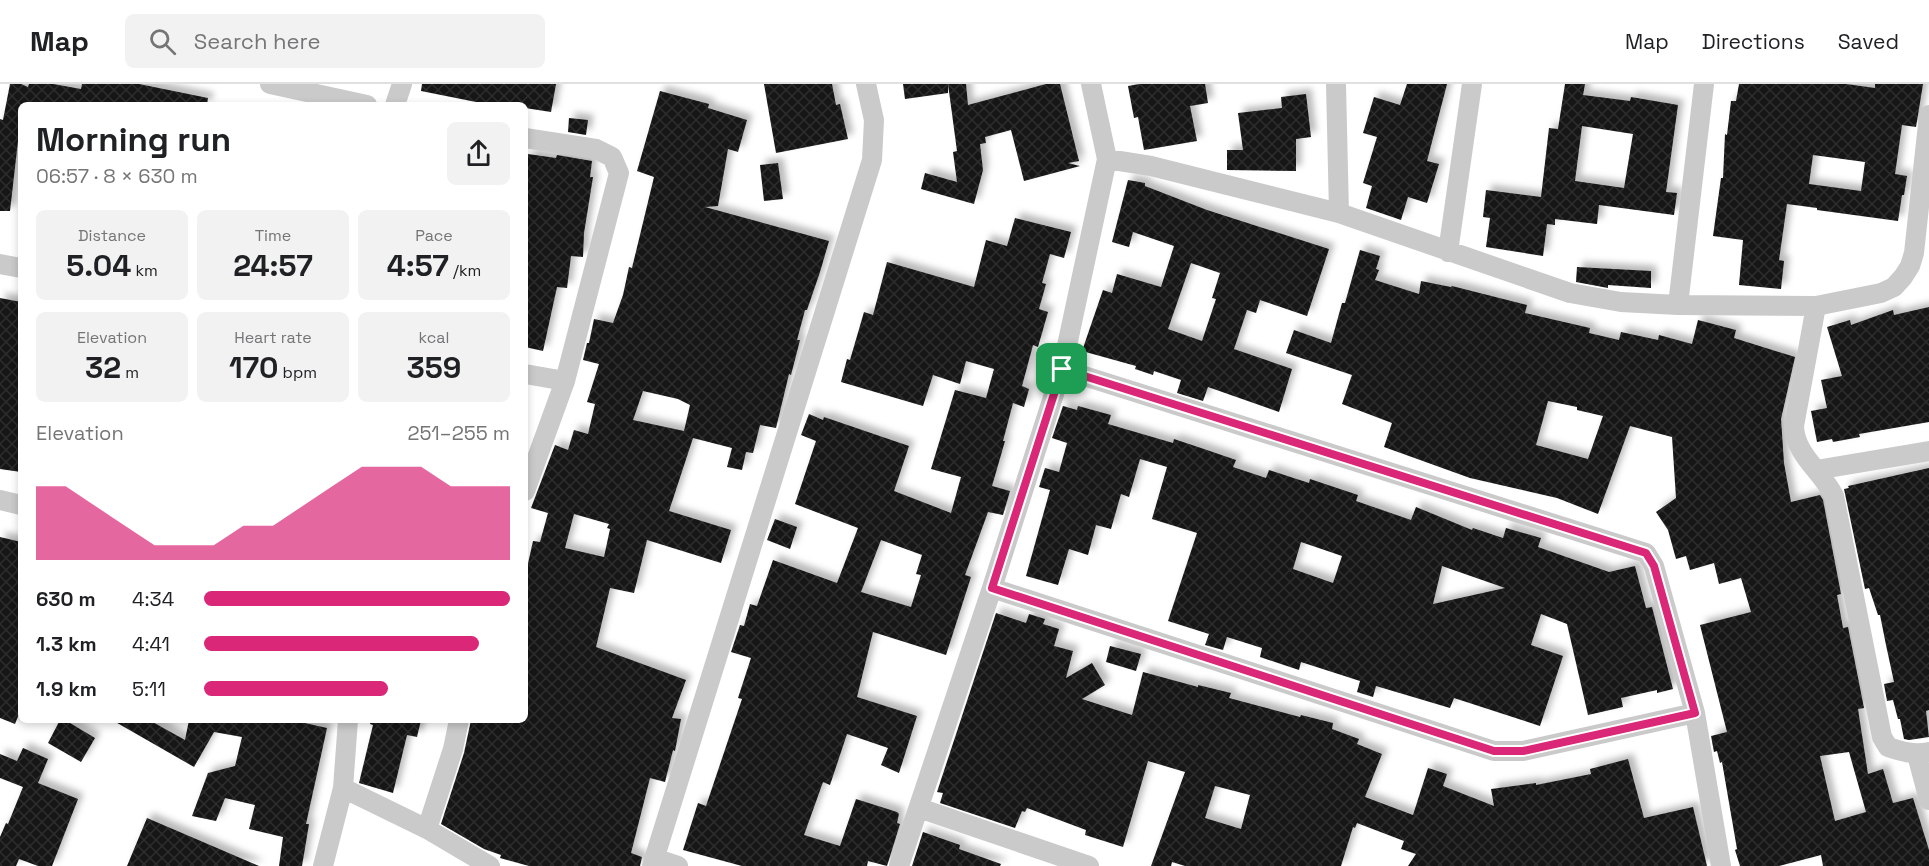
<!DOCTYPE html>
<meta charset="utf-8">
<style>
:root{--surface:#fff;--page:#f2f2f2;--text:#202124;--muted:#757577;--line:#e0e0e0;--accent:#db2777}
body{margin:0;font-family:"Space Grotesk",sans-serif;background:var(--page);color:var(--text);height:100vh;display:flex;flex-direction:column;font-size:22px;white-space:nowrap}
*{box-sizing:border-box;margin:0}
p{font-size:20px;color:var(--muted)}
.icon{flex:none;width:33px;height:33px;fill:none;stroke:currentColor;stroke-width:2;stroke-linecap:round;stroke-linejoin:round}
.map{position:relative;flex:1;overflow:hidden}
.details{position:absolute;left:18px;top:18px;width:510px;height:621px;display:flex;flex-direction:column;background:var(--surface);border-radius:9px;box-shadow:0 3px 9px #0003}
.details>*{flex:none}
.pin{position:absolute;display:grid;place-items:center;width:51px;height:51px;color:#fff;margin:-26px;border-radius:12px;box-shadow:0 3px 9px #0006}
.round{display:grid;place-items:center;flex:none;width:63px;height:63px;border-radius:9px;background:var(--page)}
.summary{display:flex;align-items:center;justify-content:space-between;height:102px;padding:0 18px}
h1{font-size:33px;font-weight:700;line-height:45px}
.metrics{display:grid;grid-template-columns:repeat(3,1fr);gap:9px;height:102px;padding:6px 18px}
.metrics div{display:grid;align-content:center;border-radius:9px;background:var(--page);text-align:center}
.metrics b{font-size:30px;font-weight:700}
.metrics small{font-size:16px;font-weight:400}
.metrics p{font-size:16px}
.chart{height:168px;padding:12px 18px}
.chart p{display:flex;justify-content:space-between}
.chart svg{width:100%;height:108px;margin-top:6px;fill:var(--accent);opacity:.7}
ul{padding:0 18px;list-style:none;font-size:20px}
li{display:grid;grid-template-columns:96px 72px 1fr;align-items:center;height:45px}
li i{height:15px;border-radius:8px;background:var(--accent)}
header{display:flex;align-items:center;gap:36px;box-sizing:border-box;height:84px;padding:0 30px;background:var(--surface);border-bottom:2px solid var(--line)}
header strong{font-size:28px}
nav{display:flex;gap:33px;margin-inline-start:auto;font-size:21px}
.search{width:420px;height:54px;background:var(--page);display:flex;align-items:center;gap:15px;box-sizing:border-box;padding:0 21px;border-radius:9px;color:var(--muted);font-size:22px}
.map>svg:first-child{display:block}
.building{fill:url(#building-cross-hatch);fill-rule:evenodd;filter:url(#shadow)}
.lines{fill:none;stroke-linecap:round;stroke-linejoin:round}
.street{stroke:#cacaca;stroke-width:20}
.route-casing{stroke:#fff;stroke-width:12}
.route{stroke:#db2777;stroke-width:8}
</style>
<header>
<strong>Map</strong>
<div class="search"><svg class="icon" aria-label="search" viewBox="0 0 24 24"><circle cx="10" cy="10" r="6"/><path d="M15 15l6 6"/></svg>Search here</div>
<nav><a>Map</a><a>Directions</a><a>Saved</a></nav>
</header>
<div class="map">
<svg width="1929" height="782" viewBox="0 0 1929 782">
<defs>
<pattern id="building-cross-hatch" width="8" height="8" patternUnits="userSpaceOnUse" patternTransform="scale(1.5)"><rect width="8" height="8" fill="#141414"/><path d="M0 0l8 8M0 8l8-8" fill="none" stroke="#2e2e2e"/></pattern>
<filter id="shadow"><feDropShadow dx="5.5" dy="-5.5" stdDeviation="3" flood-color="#0004"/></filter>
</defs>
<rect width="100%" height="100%" fill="#fff"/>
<path class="building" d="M10,0H21L28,3L29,0H53L81,5L82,0H139L208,14L207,21H21V58L18,57L10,127H0V35L3,36Z
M422,0H556L551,28L525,24V21H491L421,7Z
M764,0H832L836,21L840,20L848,55L776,69Z
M903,0H948V9L905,15Z
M948,0H966L968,21L1046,0H1060L1079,77L1068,79L1080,82L1024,97L1011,46L985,53L986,59L980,60L983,86L974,120L921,105L925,89L957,98L953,68L957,67Z
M1140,0H1205L1208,19L1190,22L1197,57L1144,66L1138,33L1134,34L1128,2Z
M1407,0H1447L1427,77L1439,80L1427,119L1408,113L1401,136L1366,124L1372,102L1363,99L1377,53L1363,49L1374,13L1400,21Z
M1565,0H1585L1583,11L1630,17L1631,13L1678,21L1666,108L1677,109L1674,131L1599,121L1597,140L1555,135V141L1547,140L1543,172L1486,163L1490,134L1483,133L1486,106L1541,113L1549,44L1558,45ZM1582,42L1633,50L1624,104L1575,97Z
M1739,0H1846L1875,4V0H1923L1916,43L1902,41L1895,90L1907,92L1904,111H1902L1898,137L1817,126V124L1787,120L1779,176L1784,177L1781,205L1739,201L1743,156L1713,152L1721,94H1723L1725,50L1727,51L1731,17H1736ZM1813,71L1865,78L1861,107L1809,100Z
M660,7L709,20L708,24L747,36L738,68L728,65L718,122L705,123L829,157L820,188L807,226H805L797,256H800L791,291L789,290L776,344L760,341L753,369L746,368L742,386L727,383L732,364L693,354L669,427L731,446L721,479L647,456L634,509L610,504L596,563L686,596L672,634L681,635L675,667L673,666L665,698L650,694L631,769L642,773L640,782H529L500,774L501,771L484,765L441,740L464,669L471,636H525V493L533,457L540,458L548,429L531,424L555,361L568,366L574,346L588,350L595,320L587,318L599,280L583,276L587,259H589L594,235L613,239L623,211L629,183L632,184L654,93L637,87ZM643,307L678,315L690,321L684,347L633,336ZM574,430L609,440L607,444L610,445L604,473L565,464Z
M1306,10L1311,53L1296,55V87L1227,86V66H1243L1238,29L1282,24L1281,13Z
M569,34L588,36L586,51L568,48Z
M528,70L556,74L557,71L592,77L590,93H593L584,149L583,173L571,172L567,204L557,203L543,267L525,263V81H527Z
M778,79L783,115L764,117L760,81Z
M1128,96L1145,99V102L1207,126L1329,165L1307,232L1260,216L1256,229L1247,226L1234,265L1292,285L1279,328L1208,303L1203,317L1177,309L1181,296L1154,287L1153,291L1135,285L1136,282L1082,267L1103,206L1112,209L1117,190L1161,203L1174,162L1133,148L1129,163L1112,158ZM1191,179L1220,189L1212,214L1216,215L1202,257L1168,245Z
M1015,134L1071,148L1064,174L1050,170L1042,199L1046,200L1039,225L1048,228L1038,263L1033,261L1022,302L1029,305L1024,323L1013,319L1003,357H1005L992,402L1010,407L1003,431L988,428L965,491L971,493L946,571L873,548L857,613L917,632L899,689L881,681L888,664L847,650L830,701L823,698L804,751L840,762L856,715L897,728L899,730L897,739L900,740L887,782L868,777L867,782H742L683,766L698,719L706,722L742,615L738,614L751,574L731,568L740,541L744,542L750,520L757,522L773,476L837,499L858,444L795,420L816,357L801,351L809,330L823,336L824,333L909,362L894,407L951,429L961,393L931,385L955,306L986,314L994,285L966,277L960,300L933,291L923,322L841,298L847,275L850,276L864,228L873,231L887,178L974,203L986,156L1007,162ZM881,456L922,471L916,490L921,491L911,523L861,508Z
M1360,166L1380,172L1376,185L1379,186L1375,196L1419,210L1421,197L1451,203L1452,202L1527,221L1525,229L1590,244L1589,249L1619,256L1621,248L1658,256L1659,251L1692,260L1698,236L1736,246L1734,254L1795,273L1781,335L1784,379L1791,418L1820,411L1823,416L1841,510L1837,511L1843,544L1848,543L1864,624L1858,625L1868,690L1883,685L1893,719L1913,714L1929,766V782H1823L1821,771L1779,782H1740L1735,766L1737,765L1722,678L1720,679L1717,667L1714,668L1711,652L1727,648L1700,541L1751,528L1741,494L1719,500L1714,479L1690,486L1686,472L1676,475L1668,446L1656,428L1676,414L1672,353L1630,342L1598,430L1557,414L1470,394L1384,363L1392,339L1342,320L1352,291L1286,269L1294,246L1331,259L1342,219H1345ZM1548,317L1577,323V326L1603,332L1588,375L1536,361ZM1849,668L1866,728L1835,737L1820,672Z
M1577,183L1651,187V204L1608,201V204L1576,198Z
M0,214L21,218V388L0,385Z
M1929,223V338L1859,350L1860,353L1833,358L1832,355L1817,358L1811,327L1827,324L1821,296L1842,292L1827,243L1850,236L1851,241L1893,226L1894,231Z
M1063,322L1077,326L1078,322L1111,331L1108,340L1173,359L1174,355L1201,364L1236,376L1233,383L1266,394L1269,386L1309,399L1310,395L1358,411L1356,417L1411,436L1416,423L1472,446L1473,444L1503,454L1506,444L1541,454L1538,463L1609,488L1635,482L1646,524L1652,523L1673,605L1657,609V606L1621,614L1623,623L1588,631L1567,540L1541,530L1531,561L1563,572L1540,642L1454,614L1450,624L1376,602L1373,613L1357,608L1360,597L1301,578L1299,586L1260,573L1262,564L1227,553L1223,566L1205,561L1209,550L1168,537L1197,449L1152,435L1167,383L1140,375L1129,413L1121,410L1111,445L1096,441L1088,471L1069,465L1058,501L1026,492L1050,406L1039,403L1045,384L1059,388L1067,359L1052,354ZM1301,458L1342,472L1333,499L1293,485ZM1442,482L1505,504L1433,520Z
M1929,384V626L1926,627L1929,653L1909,656L1904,655L1900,635H1898L1893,616L1887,617L1884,600L1894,598L1886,561L1880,531H1878L1869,504L1865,505L1844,405L1849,404L1848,402Z
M775,435L797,443L790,465L767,456Z
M0,453L21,458V625L15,640L0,634Z
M996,529L1026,539L1029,530L1045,535L1043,540L1059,545L1054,562L1073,567L1066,594L1092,579L1105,601L1082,615L1132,631L1143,588L1198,603V601L1231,609L1229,614L1300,633L1301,631L1333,639L1332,645L1359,655L1357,660L1382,670L1365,713L1413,731L1428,684L1447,690L1443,702L1494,722L1491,705L1536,699V701L1591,690L1590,685L1628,675L1644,734L1693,723L1707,782H1408L1416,770L1401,765L1404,757L1357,739L1355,744L1353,743L1341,782H1185L1172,778L1171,782H1151L1185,688L1148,677L1123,763L1085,751L1086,746L1027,724L1025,728L1022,727L1015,744L940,719L943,709L937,708ZM1215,702L1250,711L1241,745L1205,734Z
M1110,562L1141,570L1136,587L1106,578Z
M60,636H65L95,654L81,678L48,659Z
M112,636H149L185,656L189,636H301L300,638L327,644L306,740H309L302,782H279L283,753L249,745L255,721L225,714L216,737L192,732L208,689L235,682L242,653L214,648L194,683Z
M371,636H421L417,653L407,651L393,709L359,699L373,641L370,640Z
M23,664L48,675L38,699L78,715L52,782H38L19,775L16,782H0V753L6,739L8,740L23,703L0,694V670L17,677Z
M147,734L259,782H127Z
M923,748L960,761L959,765L1001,780L1000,782H912Z"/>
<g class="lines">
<path class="street" d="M270,0L367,21
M1336,0L1339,129
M395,21L402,0
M525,54L596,65L612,73L619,89L565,297L525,407
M1107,75L1151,82L1339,129L1570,209L1621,218L1678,221L1816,222L1881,209L1894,203L1903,193L1910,182L1914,169L1929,31
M1448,168L1472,0
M0,180L21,184
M1678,221L1704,0
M1816,222L1794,342C1795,371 1822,387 1834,412L1882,653L1888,663C1903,668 1914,671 1929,668
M1062,285L1646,469L1654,482L1695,629L1721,782
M525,290L565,297
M1816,386L1929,367
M0,416L21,421
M992,504L1494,667H1523L1695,629
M1917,671L1929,716
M343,704L427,745L490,782
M919,724L1089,782
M427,745L453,665L459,636
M654,774L678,782
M323,782L343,704L348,636
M652,782L872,76L874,36L866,0
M899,782L992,504L1062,285L1107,75L1091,0"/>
</g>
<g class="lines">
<defs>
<path id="route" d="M1062,285L1646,469L1654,482L1695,629L1523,667H1494L992,504Z"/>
</defs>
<use href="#route" class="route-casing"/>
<use href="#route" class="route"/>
</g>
</svg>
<div class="pin" style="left:1062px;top:285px;background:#1e9e55"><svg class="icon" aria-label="arrive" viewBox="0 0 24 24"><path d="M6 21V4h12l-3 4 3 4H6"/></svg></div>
<section class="details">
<div class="summary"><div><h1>Morning run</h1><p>06:57 · 8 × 630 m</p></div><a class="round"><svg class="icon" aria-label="share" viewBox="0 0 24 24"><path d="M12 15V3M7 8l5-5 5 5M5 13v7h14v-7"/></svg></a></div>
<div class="metrics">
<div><p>Distance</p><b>5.04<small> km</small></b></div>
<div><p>Time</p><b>24:57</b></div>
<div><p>Pace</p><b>4:57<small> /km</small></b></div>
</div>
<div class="metrics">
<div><p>Elevation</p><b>32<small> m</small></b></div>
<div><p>Heart rate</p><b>170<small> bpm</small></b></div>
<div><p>kcal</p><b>359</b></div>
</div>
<div class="chart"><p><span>Elevation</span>251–255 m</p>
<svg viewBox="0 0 160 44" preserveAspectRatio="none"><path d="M0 44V14L10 14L20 22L30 30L40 38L50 38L60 38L70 30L80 30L90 22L100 14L110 6L120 6L130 6L140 14L150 14L160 14V44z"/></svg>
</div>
<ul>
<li><b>630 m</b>4:34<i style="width:100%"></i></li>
<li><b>1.3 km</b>4:41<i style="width:90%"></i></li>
<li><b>1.9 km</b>5:11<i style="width:60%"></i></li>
</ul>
</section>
</div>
